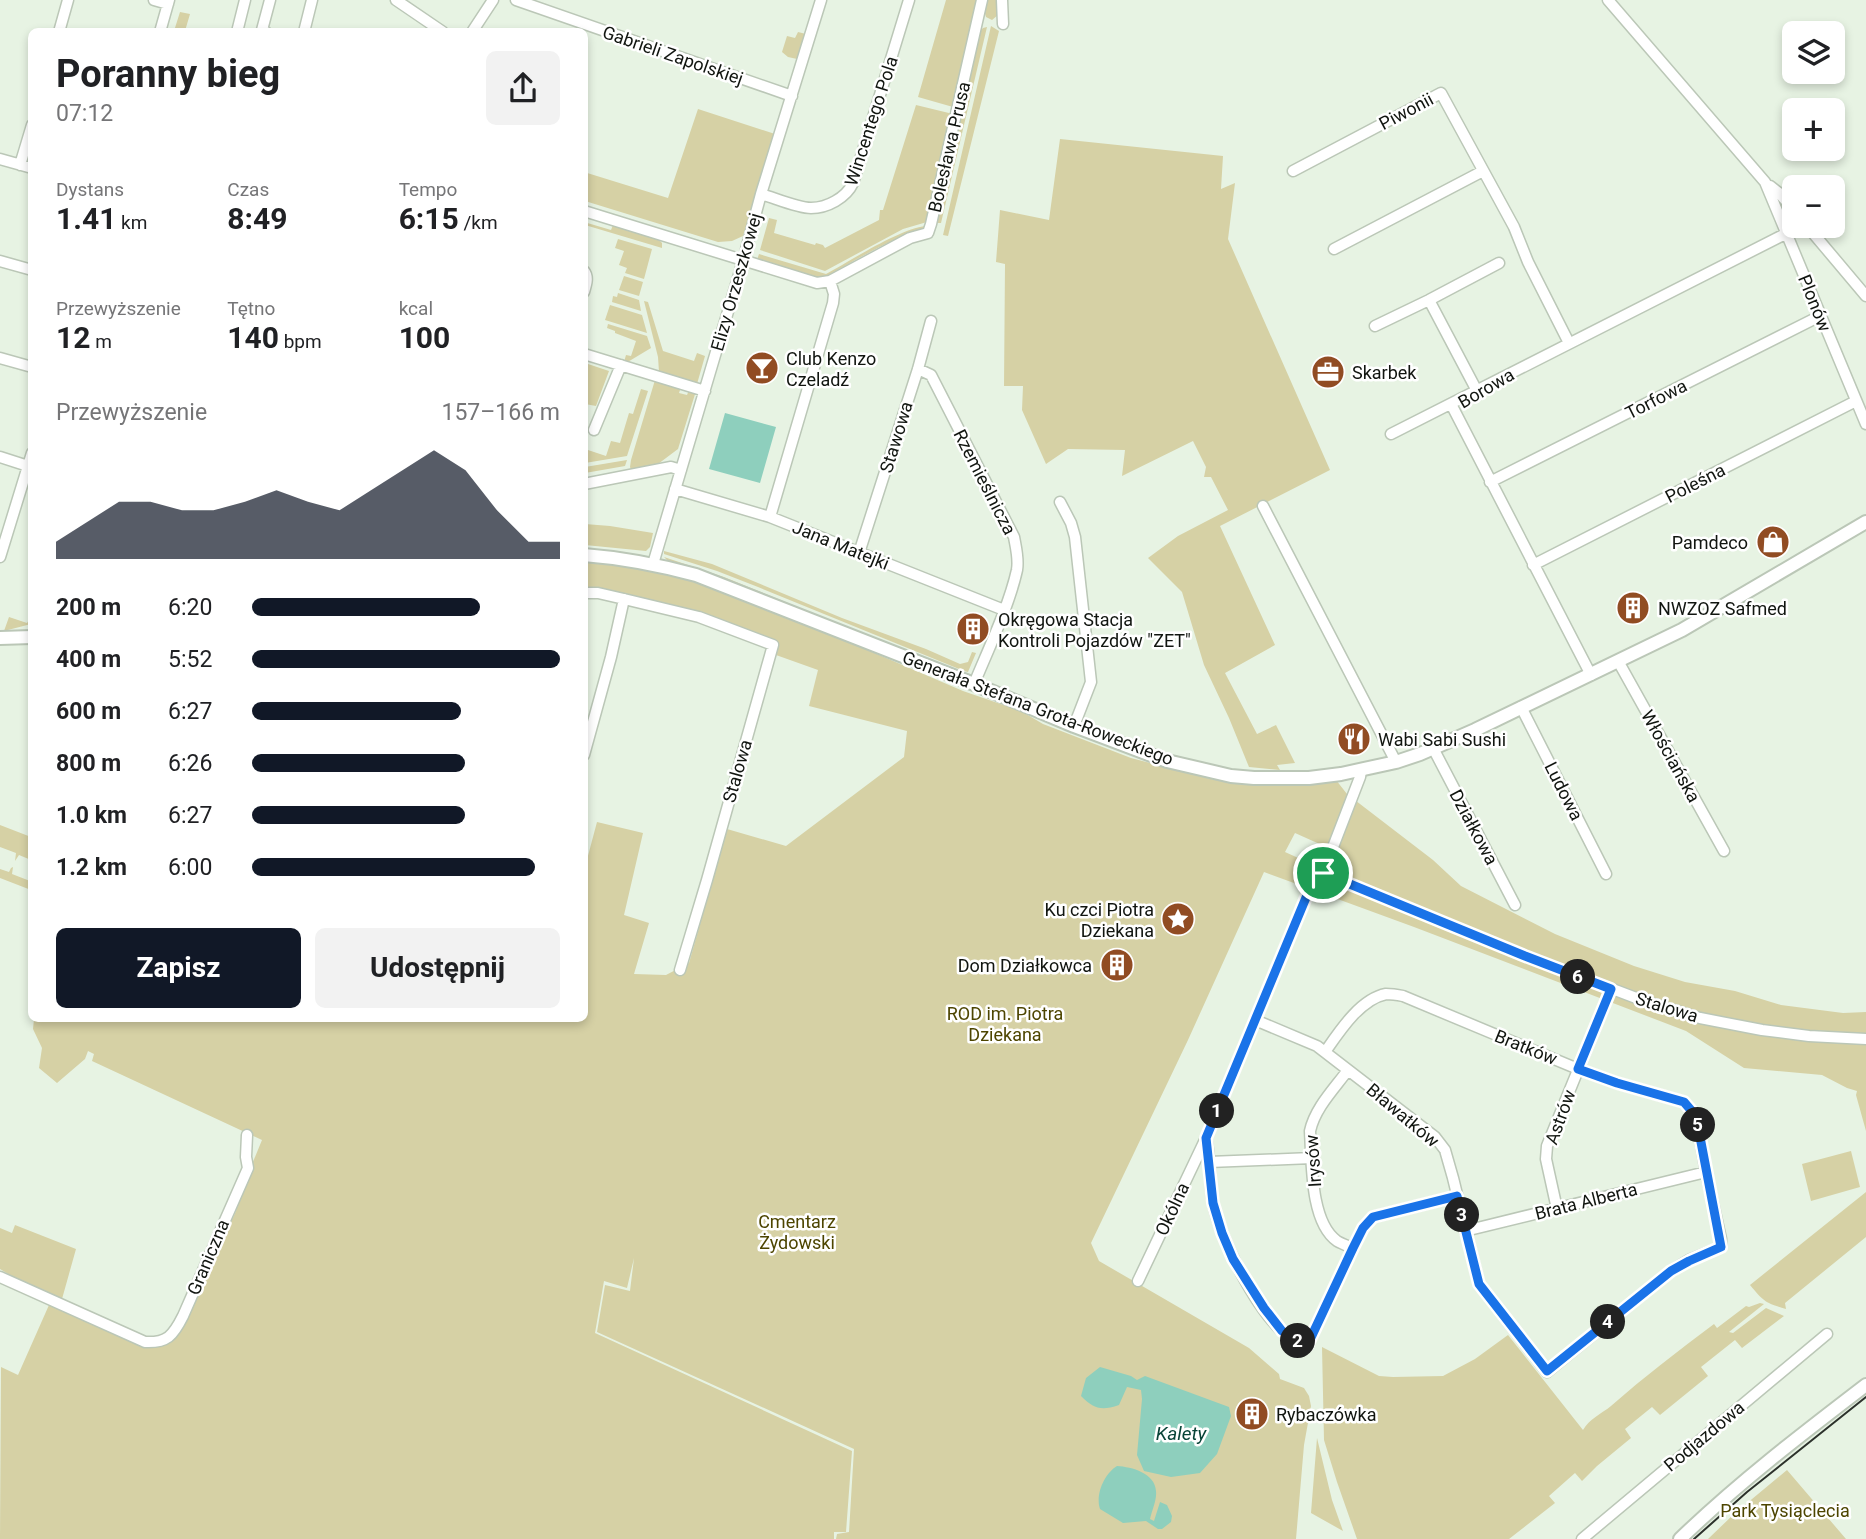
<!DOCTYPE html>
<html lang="pl">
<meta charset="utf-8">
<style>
:root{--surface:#fff;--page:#f2f2f2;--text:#202124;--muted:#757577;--accent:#111827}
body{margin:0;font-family:Roboto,sans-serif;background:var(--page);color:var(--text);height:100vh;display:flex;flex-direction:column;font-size:26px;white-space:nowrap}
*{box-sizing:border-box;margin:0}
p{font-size:23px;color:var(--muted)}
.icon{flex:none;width:38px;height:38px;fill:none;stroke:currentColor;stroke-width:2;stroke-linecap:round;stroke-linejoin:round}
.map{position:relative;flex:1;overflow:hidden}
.details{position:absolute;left:28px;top:28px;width:560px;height:994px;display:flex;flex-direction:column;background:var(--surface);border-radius:10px;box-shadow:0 4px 10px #0003}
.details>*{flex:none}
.controls{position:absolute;left:1782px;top:21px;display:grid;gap:14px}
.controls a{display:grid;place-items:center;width:63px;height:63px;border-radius:10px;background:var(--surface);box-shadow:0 4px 10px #0003;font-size:35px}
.pin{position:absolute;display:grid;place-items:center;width:60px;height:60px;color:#fff;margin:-30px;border:4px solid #fff;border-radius:50%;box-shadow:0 2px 7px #0007}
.km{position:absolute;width:35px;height:35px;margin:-18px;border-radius:50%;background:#222;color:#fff;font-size:19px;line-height:35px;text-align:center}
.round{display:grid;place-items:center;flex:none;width:74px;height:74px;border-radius:10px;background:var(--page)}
.head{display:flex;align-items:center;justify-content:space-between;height:119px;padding:0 28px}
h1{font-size:38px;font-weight:700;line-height:52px}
.metrics{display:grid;grid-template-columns:repeat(3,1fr);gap:10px;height:119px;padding:7px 28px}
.metrics div{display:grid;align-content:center}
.metrics b{font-size:30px;font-weight:700}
.metrics small{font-size:19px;font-weight:400}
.metrics p{font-size:19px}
.chart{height:196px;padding:14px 28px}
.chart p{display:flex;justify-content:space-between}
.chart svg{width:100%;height:126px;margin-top:7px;fill:var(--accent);opacity:.7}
.primary-button{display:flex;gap:14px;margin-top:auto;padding:14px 28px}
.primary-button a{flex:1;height:80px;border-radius:10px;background:var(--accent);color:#fff;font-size:28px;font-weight:700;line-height:80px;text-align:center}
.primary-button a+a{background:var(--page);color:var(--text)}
ul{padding:0 28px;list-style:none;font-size:23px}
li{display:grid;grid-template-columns:112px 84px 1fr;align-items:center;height:52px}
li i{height:18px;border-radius:9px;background:var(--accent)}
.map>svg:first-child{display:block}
.green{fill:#d6d1a5;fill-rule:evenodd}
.water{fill:#8ecfbd}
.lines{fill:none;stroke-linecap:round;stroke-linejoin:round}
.minor-casing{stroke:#bbc7b7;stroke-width:13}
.tertiary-casing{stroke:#bbc7b7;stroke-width:16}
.minor{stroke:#fff;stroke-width:10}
.tertiary{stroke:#fff;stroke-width:12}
.tram{stroke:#2c312b;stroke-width:2}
.route-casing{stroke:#fff;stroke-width:14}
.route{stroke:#1a73e8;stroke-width:9}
.labels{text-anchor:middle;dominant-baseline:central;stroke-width:5;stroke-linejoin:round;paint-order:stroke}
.street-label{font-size:18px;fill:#111510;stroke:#fff}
.poi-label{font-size:18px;fill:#111510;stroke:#fff;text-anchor:start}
.park-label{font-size:18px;fill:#4d4500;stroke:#fff}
.water-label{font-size:19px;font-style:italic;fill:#084337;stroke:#fff}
</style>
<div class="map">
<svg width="1866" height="1539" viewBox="0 0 1866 1539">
<rect width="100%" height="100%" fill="#e7f3e3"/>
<path class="green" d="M946,0H977L953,107L918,97Z
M985,0H997L998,15L992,20L986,17L984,10Z
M180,12L190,14L185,31H174Z
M991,26L999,31L948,236L943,235Z
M987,27L941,223H936L980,31L983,28Z
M798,32L806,34L799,58L797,59L788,57L782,52L787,36L795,38Z
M916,105L953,114L927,222L903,229L825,271L760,250L769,218L777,220L774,233L815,245L816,243L823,245L825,248L879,220L880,210H883Z
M698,109L775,134L743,236L732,241L718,242L585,201L584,172L668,198Z
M1060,139L1223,156L1221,189L1235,183L1228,239L1330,470L1220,526L1275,645L1225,673L1257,734L1276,725L1295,763L1277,765L1280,770L1249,767L1229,718L1204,665L1182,592L1148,558L1178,536L1228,510L1211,477H1204L1206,467L1193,441L1122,476L1125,450L1068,449L1046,464L1022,410L1023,386H1004L1005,264L996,262L1000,210L1049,220Z
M584,222L611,230L613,225L658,239L662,243V248L585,225Z
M926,226L925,229C894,236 853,262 825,277L818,279L757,260L759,254L826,274C852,260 899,229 926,226Z
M618,239L652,249L644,279L625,273L627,268L619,265L624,251L615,248Z
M624,276L643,282L639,296L619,290Z
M618,293L639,300L641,311L612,302L613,296L617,297Z
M644,301L648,302L663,351L694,361L697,353L705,356L697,384L659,372L658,357Z
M610,305L642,315L647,333L605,320Z
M608,324L647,336L651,348L626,363L624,362L626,355L631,356L636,341L615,333V331L607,328Z
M585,363L609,371L596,406L585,404Z
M655,380L681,387L679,393L687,395L689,390L696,391L678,449L658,464L632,472L630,467L631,460Z
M641,389L648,391L627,456L585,463V453H587L588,450L606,456L611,441L620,443L629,413L633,414Z
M627,460L625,466L585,473V467Z
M585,524L610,526L653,533L650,547L646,551L585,545Z
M664,551L712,564L842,618L926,649L960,664L968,662L972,652L976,653L968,672L964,671L758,587L717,571L664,554Z
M664,557L724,577L965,675L719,577L668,561Z
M585,561L604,562L699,582L814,627L963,691L1021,711L1043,724L1131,758L1211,779L1237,784L1286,786L1336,780L1347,794L1433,860L1461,886L1555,934L1634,966L1685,982L1735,991L1781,1005L1843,1013L1866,1012V1131L1856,1095L1857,1091L1847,1088L1822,1075L1744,1068L1686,1031L1414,927L1264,872L1188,1040L1091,1243L1099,1261L1249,1348L1279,1374L1280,1379L1304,1388L1309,1396L1311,1406L1304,1445L1296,1539H836L837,1534L849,1532L854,1449L597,1332L605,1285L630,1291L634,1258L627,1288L604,1281L595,1333L852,1451L846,1532H834V1539H0L1,1367L18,1375L49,1305L141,1346L157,1347L168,1341L188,1316L236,1211L239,1196L262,1140L92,1061L94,1054L88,1051L85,1059L57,1083L39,1068L42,1048L33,1029L34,1019L584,1018L585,867L597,822L643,833L624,915L649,923L634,974L666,975L689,963L727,829L786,846L904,757L907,731L809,706L818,670L776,655L779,643L718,619L585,590ZM1295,833L1324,846L1316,866L1285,852Z
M9,617L27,623L30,618H31V624L4,631Z
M0,825L31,837V860L19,855L15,861L16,853L0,847Z
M13,867L12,874L30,881L31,877V890L0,878V869L9,872L11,868Z
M1851,1151L1860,1187L1811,1201L1802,1164Z
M1866,1192V1237L1785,1303L1786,1309C1766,1303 1764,1302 1750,1285Z
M15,1225L76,1249L62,1299L18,1280L0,1269V1228L12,1233Z
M1760,1303L1764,1304L1729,1332L1733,1333L1766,1308L1784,1316L1742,1348L1735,1340L1701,1367L1708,1376L1660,1415L1652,1407L1625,1429L1631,1438L1597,1466L1582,1481L1575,1473L1549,1496L1555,1503L1509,1539H1357L1337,1482L1324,1440L1322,1347L1379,1376L1393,1377L1443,1376L1475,1359L1508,1335L1583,1430C1589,1419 1601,1414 1611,1406C1644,1377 1679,1350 1714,1324L1717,1328L1746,1306L1749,1307Z
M1317,1438L1332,1500L1343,1531L1311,1513Z
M1787,1470L1846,1539H1708L1734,1514Z"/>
<path class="water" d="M725,413L776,427L760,483L709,469Z
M1100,1367L1131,1376L1137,1380L1145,1376L1229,1407L1231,1416L1217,1454L1200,1473L1171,1477L1144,1471L1137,1455L1142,1399L1141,1390L1127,1387L1119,1405C1101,1411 1094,1409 1081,1396L1086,1378Z
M1117,1466C1132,1467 1155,1473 1156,1491C1157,1500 1152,1510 1150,1519L1154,1521L1160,1502L1167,1505L1172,1516L1171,1522L1162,1529H1158L1146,1521L1123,1523L1100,1509C1095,1494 1105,1473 1117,1466Z"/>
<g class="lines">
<defs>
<path id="minor" d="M154,0L168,4
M396,0L443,32
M516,0L792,96
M1002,0L1003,24
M1608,0L1765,182L1866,424
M59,32L68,0
M160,32L169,0
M237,32L245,0
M266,32L262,30L270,0
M304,32L312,0
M472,32L493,0
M0,159L32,168
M20,165L32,125
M1293,171L1441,93L1514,227L1528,262L1569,343
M1770,186L1779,193L1794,210
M761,194C775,198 797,208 811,208C827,208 846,198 853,183L909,0
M584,211L817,283L830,281L910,238L928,233L931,224L982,0
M1807,226L1866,296
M1334,249L1483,171
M0,261L32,270
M584,271C589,277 586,285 584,292
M1429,300L1477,391
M1375,326L1429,300L1499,263
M584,354L705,391
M0,358L32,367
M918,369L931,375L1014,537C1016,548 1019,559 1017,570C1009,606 988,650 974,684
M1451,404L1591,675
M594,430L621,365
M1391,434L1801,226
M0,457L28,466
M1490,482L1820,316
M584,484L671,467L681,470
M675,489L770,517L1004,610
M1060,502L1071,523L1075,537L1091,682L1074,726
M1263,506L1396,762
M770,517L833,303L834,294L830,281
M859,553L918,369L931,321
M0,557L32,453
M653,564L743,261L761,194L821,0
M1533,565L1856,401
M584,593H598L624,599L699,617L773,645L707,880L680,970
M1618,661L1724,851
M1521,707L1606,874
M1433,748L1515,905
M584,755L611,657L624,599
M1323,873L1526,956L1644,1001L1700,1018L1762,1030L1809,1036L1866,1039
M1255,1020L1317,1046L1435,1137L1445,1150L1453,1178L1479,1284L1547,1372L1671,1271L1689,1260L1721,1247V1239L1706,1172L1696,1116L1684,1102L1617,1083L1578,1069L1403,996C1398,995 1391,994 1386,994C1360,999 1339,1032 1325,1052
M1348,1070C1334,1089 1315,1108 1310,1131C1312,1162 1310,1222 1337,1241C1342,1244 1348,1246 1353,1248
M1206,1138C1211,1159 1209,1182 1213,1203C1221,1240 1255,1307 1283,1332C1290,1338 1299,1342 1307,1346L1353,1248L1363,1228L1373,1217L1457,1196
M1209,1162L1312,1158
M1557,1209L1546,1159L1547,1146L1611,989
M1465,1231L1706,1172
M0,1277L145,1342C167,1343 173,1336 183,1316L248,1168L246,1157L247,1135
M1138,1281L1206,1138L1310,888L1323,873L1360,777L1361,771
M1582,1539L1827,1334"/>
<path id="tertiary" d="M584,555C623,558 659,565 696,575L974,684L1074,726L1167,761L1231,776L1254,778H1309L1341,774L1396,762L1420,754L1475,730L1682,630L1866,522
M0,638L32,637
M1680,1539C1738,1483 1802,1434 1866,1385"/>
</defs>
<use href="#minor" class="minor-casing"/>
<use href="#tertiary" class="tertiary-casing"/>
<use href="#minor" class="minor"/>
<use href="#tertiary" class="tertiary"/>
<path class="tram" d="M1694,1539L1747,1492L1866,1397"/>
</g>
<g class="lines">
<defs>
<path id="route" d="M1323,873L1525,956L1611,989L1578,1069L1617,1083L1684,1102L1696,1116L1721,1247L1689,1261L1671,1271L1547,1371L1479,1284L1457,1196L1373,1217L1363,1228L1353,1248L1307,1346L1282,1331L1264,1308L1233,1259L1222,1233L1213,1203L1206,1138L1310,888Z"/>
</defs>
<use href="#route" class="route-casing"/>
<use href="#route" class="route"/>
</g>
<defs>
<symbol id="bar-disc" viewBox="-11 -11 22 22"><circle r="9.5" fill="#914c23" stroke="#fff"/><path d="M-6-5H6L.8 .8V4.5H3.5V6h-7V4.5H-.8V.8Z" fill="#fff"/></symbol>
<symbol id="office-disc" viewBox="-11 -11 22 22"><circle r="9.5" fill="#914c23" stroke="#fff"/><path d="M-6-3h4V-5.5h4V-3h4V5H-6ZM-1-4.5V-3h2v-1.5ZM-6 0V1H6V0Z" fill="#fff"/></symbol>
<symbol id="shop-disc" viewBox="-11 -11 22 22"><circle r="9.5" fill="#914c23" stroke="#fff"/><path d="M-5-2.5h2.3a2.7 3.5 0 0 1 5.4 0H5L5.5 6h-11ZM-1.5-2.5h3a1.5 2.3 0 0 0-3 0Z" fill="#fff"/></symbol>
<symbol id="building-disc" viewBox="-11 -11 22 22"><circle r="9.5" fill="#914c23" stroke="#fff"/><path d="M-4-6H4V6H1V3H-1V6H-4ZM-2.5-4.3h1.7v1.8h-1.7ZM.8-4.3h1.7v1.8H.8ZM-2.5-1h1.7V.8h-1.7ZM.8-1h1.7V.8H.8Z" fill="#fff"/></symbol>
<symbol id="restaurant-disc" viewBox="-11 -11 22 22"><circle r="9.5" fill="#914c23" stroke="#fff"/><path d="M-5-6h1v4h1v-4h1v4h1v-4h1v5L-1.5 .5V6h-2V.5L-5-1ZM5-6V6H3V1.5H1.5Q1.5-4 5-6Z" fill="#fff"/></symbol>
<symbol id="sight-disc" viewBox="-11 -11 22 22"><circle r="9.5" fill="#914c23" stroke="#fff"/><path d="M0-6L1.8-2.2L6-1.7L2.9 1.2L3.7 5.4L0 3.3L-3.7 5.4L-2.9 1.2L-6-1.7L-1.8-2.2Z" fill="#fff"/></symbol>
</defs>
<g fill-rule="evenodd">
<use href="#bar-disc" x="743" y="349" width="38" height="38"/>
<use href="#office-disc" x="1309" y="353" width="38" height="38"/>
<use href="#shop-disc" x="1754" y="523" width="38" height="38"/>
<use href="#building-disc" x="1614" y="589" width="38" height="38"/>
<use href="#building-disc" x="954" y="610" width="38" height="38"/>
<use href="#restaurant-disc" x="1335" y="720" width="38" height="38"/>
<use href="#sight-disc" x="1159" y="900" width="38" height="38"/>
<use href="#building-disc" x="1098" y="946" width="38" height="38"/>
<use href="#building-disc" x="1233" y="1395" width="38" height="38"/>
</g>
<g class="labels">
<g class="street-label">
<text transform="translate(673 55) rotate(19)">Gabrieli Zapolskiej</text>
<text transform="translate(1406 111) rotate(-28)">Piwonii</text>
<text transform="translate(871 121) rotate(-72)">Wincentego Pola</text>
<text transform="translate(949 147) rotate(-77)">Bolesława Prusa</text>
<text transform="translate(736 282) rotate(-74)">Elizy Orzeszkowej</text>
<text transform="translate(1815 303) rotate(68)">Plonów</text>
<text transform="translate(1486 388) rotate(-30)">Borowa</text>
<text transform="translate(1656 399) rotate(-27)">Torfowa</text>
<text transform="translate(896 437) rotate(-73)">Stawowa</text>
<text transform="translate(985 482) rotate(63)">Rzemieślnicza</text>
<text transform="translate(1695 483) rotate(-27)">Poleśna</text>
<text transform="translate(841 545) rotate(22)">Jana Matejki</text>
<text transform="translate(1038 708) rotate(21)">Generała Stefana Grota-Roweckiego</text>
<text transform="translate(1671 756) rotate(61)">Włościańska</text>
<text transform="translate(737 771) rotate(-74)">Stalowa</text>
<text transform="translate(1564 791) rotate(63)">Ludowa</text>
<text transform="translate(1474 827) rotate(62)">Działkowa</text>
<text transform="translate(1667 1007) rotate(17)">Stalowa</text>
<text transform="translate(1526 1047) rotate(22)">Bratków</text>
<text transform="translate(1403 1115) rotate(40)">Bławatków</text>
<text transform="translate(1560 1117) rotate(-70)">Astrów</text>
<text transform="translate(1313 1161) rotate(-94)">Irysów</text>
<text transform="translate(1586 1201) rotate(-14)">Brata Alberta</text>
<text transform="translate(1172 1209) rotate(-65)">Okólna</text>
<text transform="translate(208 1257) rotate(-67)">Graniczna</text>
<text transform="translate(1704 1436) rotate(-40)">Podjazdowa</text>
</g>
<g class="poi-label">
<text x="786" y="358">Club Kenzo<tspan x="786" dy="21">Czeladź</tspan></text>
<text x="1352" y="372">Skarbek</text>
<text x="1748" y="542" text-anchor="end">Pamdeco</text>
<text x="1658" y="608">NWZOZ Safmed</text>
<text x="998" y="619">Okręgowa Stacja<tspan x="998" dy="21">Kontroli Pojazdów "ZET"</tspan></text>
<text x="1378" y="739">Wabi Sabi Sushi</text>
<text x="1154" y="909" text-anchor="end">Ku czci Piotra<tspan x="1154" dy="21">Dziekana</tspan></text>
<text x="1092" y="965" text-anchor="end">Dom Działkowca</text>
<text x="1276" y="1414">Rybaczówka</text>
</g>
<g class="park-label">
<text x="1005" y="1013">ROD im. Piotra<tspan x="1005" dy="21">Dziekana</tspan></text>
<text x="797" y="1221">Cmentarz<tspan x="797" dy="21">Żydowski</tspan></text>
<text x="1785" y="1510">Park Tysiąclecia</text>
</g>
<g class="water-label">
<text x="1181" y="1433">Kalety</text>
</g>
</g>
</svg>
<div class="controls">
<a><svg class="icon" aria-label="layers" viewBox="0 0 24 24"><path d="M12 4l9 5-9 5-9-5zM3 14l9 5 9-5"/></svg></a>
<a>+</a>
<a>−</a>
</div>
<div class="pin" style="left:1323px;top:873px;background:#1e9e55"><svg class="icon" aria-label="arrive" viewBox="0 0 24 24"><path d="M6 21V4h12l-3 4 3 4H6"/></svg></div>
<b class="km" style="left:1217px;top:1111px">1</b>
<b class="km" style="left:1298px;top:1341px">2</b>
<b class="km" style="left:1462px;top:1215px">3</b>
<b class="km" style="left:1608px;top:1322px">4</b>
<b class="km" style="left:1698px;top:1125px">5</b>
<b class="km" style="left:1578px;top:977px">6</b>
<section class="details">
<div class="head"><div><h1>Poranny bieg</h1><p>07:12</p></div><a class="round"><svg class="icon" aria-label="share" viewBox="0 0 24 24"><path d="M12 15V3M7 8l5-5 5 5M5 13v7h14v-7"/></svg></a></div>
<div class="metrics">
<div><p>Dystans</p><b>1.41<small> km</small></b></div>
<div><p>Czas</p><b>8:49</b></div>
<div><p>Tempo</p><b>6:15<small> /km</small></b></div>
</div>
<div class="metrics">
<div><p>Przewyższenie</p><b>12<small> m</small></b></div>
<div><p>Tętno</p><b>140<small> bpm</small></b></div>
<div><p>kcal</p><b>100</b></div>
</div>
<div class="chart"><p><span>Przewyższenie</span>157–166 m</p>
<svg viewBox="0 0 160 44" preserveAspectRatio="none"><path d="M0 44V38L10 31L20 24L30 24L40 27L50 27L60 24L70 20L80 24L90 27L100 20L110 13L120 6L130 13L140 27L150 38L160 38V44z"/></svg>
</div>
<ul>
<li><b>200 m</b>6:20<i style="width:74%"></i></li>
<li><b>400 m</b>5:52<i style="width:100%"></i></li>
<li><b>600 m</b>6:27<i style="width:68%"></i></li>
<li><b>800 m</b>6:26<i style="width:69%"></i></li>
<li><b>1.0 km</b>6:27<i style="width:69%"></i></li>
<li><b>1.2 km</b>6:00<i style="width:92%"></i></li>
</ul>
<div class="primary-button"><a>Zapisz</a><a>Udostępnij</a></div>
</section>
</div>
